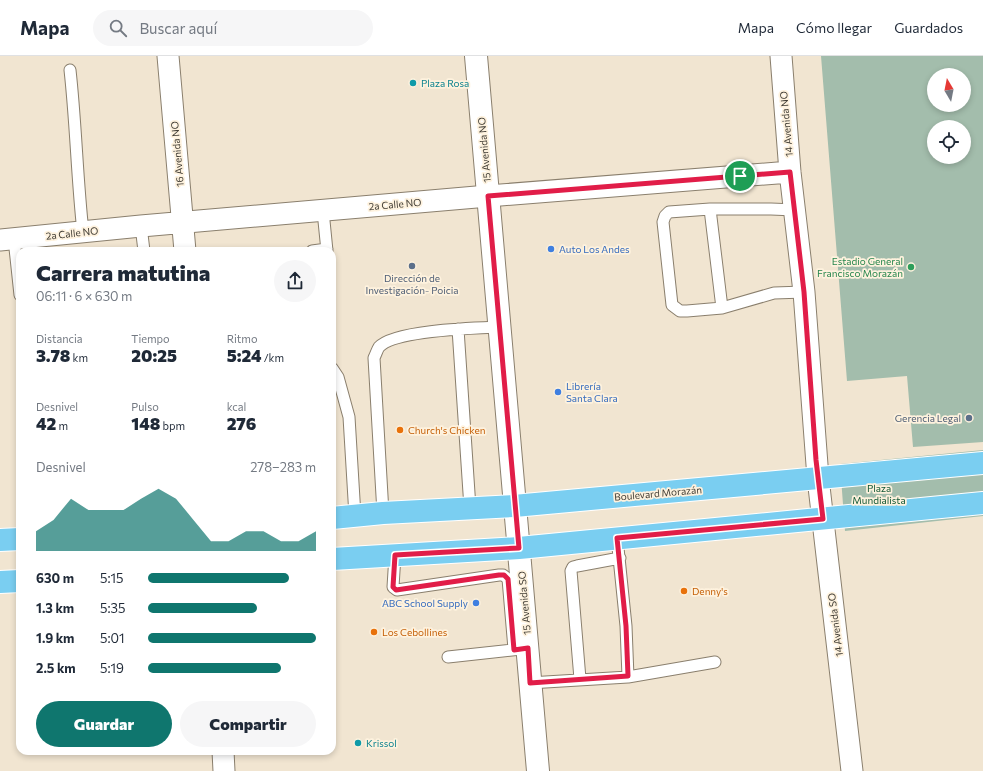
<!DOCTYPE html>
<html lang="es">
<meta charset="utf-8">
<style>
:root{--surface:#fff;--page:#f6f6f7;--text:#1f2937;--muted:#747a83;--line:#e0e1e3;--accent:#0f766e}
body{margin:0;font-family:Commissioner,sans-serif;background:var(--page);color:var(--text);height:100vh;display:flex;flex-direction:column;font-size:15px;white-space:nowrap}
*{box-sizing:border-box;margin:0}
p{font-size:13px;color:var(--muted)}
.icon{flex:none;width:22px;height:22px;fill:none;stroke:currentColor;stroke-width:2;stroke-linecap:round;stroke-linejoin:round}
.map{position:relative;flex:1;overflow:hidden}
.panel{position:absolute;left:16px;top:191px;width:320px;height:508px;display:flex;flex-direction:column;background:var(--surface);border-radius:12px;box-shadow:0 2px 6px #0003}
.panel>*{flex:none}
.needle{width:26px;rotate:350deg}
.tools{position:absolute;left:927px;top:12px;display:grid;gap:8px}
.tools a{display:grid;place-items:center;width:44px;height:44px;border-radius:50%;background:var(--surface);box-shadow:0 2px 6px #0003;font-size:20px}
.pin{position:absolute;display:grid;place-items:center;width:34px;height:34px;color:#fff;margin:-17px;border:2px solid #fff;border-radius:50%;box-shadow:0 1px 4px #0007}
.round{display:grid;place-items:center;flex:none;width:42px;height:42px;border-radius:21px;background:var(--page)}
.overview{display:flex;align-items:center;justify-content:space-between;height:68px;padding:0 20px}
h1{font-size:22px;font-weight:800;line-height:30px}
.figures{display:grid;grid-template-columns:repeat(3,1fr);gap:6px;height:68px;padding:4px 20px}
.figures div{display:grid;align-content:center}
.figures b{font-size:17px;font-weight:800}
.figures small{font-size:11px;font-weight:400}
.figures p{font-size:11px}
.chart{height:112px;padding:8px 20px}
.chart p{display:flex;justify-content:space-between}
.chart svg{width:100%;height:72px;margin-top:4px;fill:var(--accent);opacity:.7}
.cta{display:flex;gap:8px;margin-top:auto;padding:8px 20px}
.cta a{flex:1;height:46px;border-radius:24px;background:var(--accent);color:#fff;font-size:16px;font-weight:800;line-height:46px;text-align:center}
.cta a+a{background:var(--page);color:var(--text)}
ul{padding:0 20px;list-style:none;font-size:13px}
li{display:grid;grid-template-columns:64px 48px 1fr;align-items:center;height:30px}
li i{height:10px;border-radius:5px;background:var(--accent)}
header{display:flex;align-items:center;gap:24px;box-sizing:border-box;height:56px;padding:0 20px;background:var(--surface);border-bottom:1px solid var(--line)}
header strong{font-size:19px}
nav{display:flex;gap:22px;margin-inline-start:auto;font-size:14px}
.search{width:280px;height:36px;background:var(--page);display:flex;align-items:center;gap:10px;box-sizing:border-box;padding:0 14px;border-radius:22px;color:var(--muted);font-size:15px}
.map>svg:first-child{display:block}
.green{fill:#a3bdac;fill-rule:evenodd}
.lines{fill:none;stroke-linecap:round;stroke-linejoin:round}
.service-casing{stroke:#8a7f6d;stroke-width:13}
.minor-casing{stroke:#8a7f6d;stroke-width:23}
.tertiary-casing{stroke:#8a7f6d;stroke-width:24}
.primary-casing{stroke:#fff;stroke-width:24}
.service{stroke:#fff;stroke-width:11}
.minor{stroke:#fff;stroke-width:21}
.tertiary{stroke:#fff;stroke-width:22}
.primary{stroke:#7acef1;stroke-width:22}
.route-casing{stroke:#fff;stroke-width:8}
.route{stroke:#e11d48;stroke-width:5}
.culture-dot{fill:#0f9aa8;stroke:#fef2de;stroke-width:1.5}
.shop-dot{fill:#3f7fe0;stroke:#fef2de;stroke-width:1.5}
.service-dot{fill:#5c6f8a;stroke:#fef2de;stroke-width:1.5}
.leisure-dot{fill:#2e9e5b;stroke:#fef2de;stroke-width:1.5}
.food-dot{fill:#e8710a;stroke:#fef2de;stroke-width:1.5}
.labels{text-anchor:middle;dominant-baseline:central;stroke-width:3.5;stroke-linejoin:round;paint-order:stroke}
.culture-label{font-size:10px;fill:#0d838f;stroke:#fef2de;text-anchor:start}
.street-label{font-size:10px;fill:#403c34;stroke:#fef2de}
.shop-label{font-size:10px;fill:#366cbe;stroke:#fef2de;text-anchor:start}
.leisure-label{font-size:10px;fill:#27864d;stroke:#fef2de;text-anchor:end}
.service-label{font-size:10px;fill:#4e5e75;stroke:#fef2de}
.food-label{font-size:10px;fill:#c56008;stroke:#fef2de;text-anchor:start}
.park-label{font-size:10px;fill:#105734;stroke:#fef2de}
</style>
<header>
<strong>Mapa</strong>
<div class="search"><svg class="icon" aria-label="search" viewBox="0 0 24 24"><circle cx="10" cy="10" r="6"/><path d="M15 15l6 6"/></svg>Buscar aquí</div>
<nav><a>Mapa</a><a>Cómo llegar</a><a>Guardados</a></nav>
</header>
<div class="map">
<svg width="983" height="715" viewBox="0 0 983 715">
<rect width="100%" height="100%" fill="#f1e5d1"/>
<path class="green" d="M821,0H983V386L913,391L907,320L847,325ZM934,19H964V49H934ZM934,71H964V101H934Z
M983,394V460L845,475L840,408Z"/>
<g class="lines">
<defs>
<path id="service" d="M70,14C76,68 77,122 83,176
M710,153H771L795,154
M323,155L327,195
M141,170L144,195
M14,183L20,239
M312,195L327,193
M722,252L710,153L669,156L665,160L663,166L672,249L680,255H687L722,252L774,237L804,236
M458,273L470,452
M332,312L338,321L349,361L355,460
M383,457L374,302C376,298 377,294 379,291C394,274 476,272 499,271
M395,499L393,531L397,534L499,519H503L508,523L514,593
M448,601L521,593
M628,621L715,606
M580,623L571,515L573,511L577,510L620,502
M529,627L628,621L626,570L617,482"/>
<path id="minor" d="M168,0L185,195
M781,0L790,116L804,236L818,422L852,715
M0,184L141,170L488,140L790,116
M223,695L224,715"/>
<path id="tertiary" d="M476,0L538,715"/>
<path id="primary" d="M332,462L383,457L514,450L983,407
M0,484L20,483
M332,503L519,492L983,447
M0,526L20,525"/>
</defs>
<use href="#service" class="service-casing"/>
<use href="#minor" class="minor-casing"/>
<use href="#tertiary" class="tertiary-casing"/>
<use href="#primary" class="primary-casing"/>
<use href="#service" class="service"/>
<use href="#minor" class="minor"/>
<use href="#tertiary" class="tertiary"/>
<use href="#primary" class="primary"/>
</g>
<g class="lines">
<defs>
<path id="route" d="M790,116L804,236L816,404L823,463L617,482L626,570L628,620L530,627L528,592L514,594L508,523L504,519H499L396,534L393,531L395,499L519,492L488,140Z"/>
</defs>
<use href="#route" class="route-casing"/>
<use href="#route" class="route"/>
</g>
<g class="culture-dot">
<circle cx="413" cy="27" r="4"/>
<circle cx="358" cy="687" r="4"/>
</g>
<g class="shop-dot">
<circle cx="551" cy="193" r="4"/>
<circle cx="558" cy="336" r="4"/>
<circle cx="476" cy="547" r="4"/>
</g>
<g class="service-dot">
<circle cx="412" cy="210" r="4"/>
<circle cx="969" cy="362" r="4"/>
</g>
<circle class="leisure-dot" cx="911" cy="211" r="4"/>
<g class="food-dot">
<circle cx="400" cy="374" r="4"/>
<circle cx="684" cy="535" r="4"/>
<circle cx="374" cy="576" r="4"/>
</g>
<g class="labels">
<g class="culture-label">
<text x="421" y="27">Plaza Rosa</text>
<text x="366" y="687">Krissol</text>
</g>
<g class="street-label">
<text transform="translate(786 68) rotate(-95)">14 Avenida NO</text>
<text transform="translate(484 94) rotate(-95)">15 Avenida NO</text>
<text transform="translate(177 98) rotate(-95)">16 Avenida NO</text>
<text transform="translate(395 148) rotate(-5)">2a Calle NO</text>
<text transform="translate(72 177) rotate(-6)">2a Calle NO</text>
<text transform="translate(658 437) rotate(-5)">Boulevard Morazán</text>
<text transform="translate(524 547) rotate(-95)">15 Avenida SO</text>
<text transform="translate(835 569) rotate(-97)">14 Avenida SO</text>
</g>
<g class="shop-label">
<text x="559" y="193">Auto Los Andes</text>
<text x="566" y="330">Librería<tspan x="566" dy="12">Santa Clara</tspan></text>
<text x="468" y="547" text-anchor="end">ABC School Supply</text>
</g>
<g class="leisure-label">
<text x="903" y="205">Estadio General<tspan x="903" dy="12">Francisco Morazán</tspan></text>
</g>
<g class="service-label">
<text x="412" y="222">Dirección de<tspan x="412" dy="12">Investigación- Poicia</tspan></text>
<text x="961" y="362" text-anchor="end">Gerencia Legal</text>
</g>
<g class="food-label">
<text x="408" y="374">Church's Chicken</text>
<text x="692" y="535">Denny's</text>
<text x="382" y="576">Los Cebollines</text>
</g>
<g class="park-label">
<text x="879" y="432">Plaza<tspan x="879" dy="12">Mundialista</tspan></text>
</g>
</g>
</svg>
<div class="tools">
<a><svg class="needle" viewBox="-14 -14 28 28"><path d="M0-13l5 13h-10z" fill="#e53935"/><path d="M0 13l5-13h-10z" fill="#747a83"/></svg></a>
<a><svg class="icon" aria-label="locate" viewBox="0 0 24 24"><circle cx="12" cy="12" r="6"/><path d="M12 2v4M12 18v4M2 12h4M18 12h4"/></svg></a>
</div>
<div class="pin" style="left:740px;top:120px;background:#1e9e55"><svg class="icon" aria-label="arrive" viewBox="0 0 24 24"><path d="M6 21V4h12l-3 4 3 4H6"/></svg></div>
<section class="panel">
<div class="overview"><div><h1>Carrera matutina</h1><p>06:11 · 6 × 630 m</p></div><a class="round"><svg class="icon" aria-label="share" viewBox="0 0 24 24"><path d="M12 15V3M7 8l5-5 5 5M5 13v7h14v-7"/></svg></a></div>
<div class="figures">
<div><p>Distancia</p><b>3.78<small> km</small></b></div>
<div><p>Tiempo</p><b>20:25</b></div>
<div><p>Ritmo</p><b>5:24<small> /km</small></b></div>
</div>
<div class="figures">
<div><p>Desnivel</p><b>42<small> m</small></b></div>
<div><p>Pulso</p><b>148<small> bpm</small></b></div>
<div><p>kcal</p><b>276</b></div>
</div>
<div class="chart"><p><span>Desnivel</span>278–283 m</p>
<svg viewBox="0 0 160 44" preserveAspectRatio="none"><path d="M0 44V32L10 25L20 12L30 19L40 19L50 19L60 12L70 6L80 12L90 25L100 38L110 38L120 32L130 32L140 38L150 38L160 32V44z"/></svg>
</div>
<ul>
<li><b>630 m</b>5:15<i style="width:84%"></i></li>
<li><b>1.3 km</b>5:35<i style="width:65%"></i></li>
<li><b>1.9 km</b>5:01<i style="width:100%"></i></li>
<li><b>2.5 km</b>5:19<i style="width:79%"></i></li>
</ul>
<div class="cta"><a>Guardar</a><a>Compartir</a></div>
</section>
</div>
